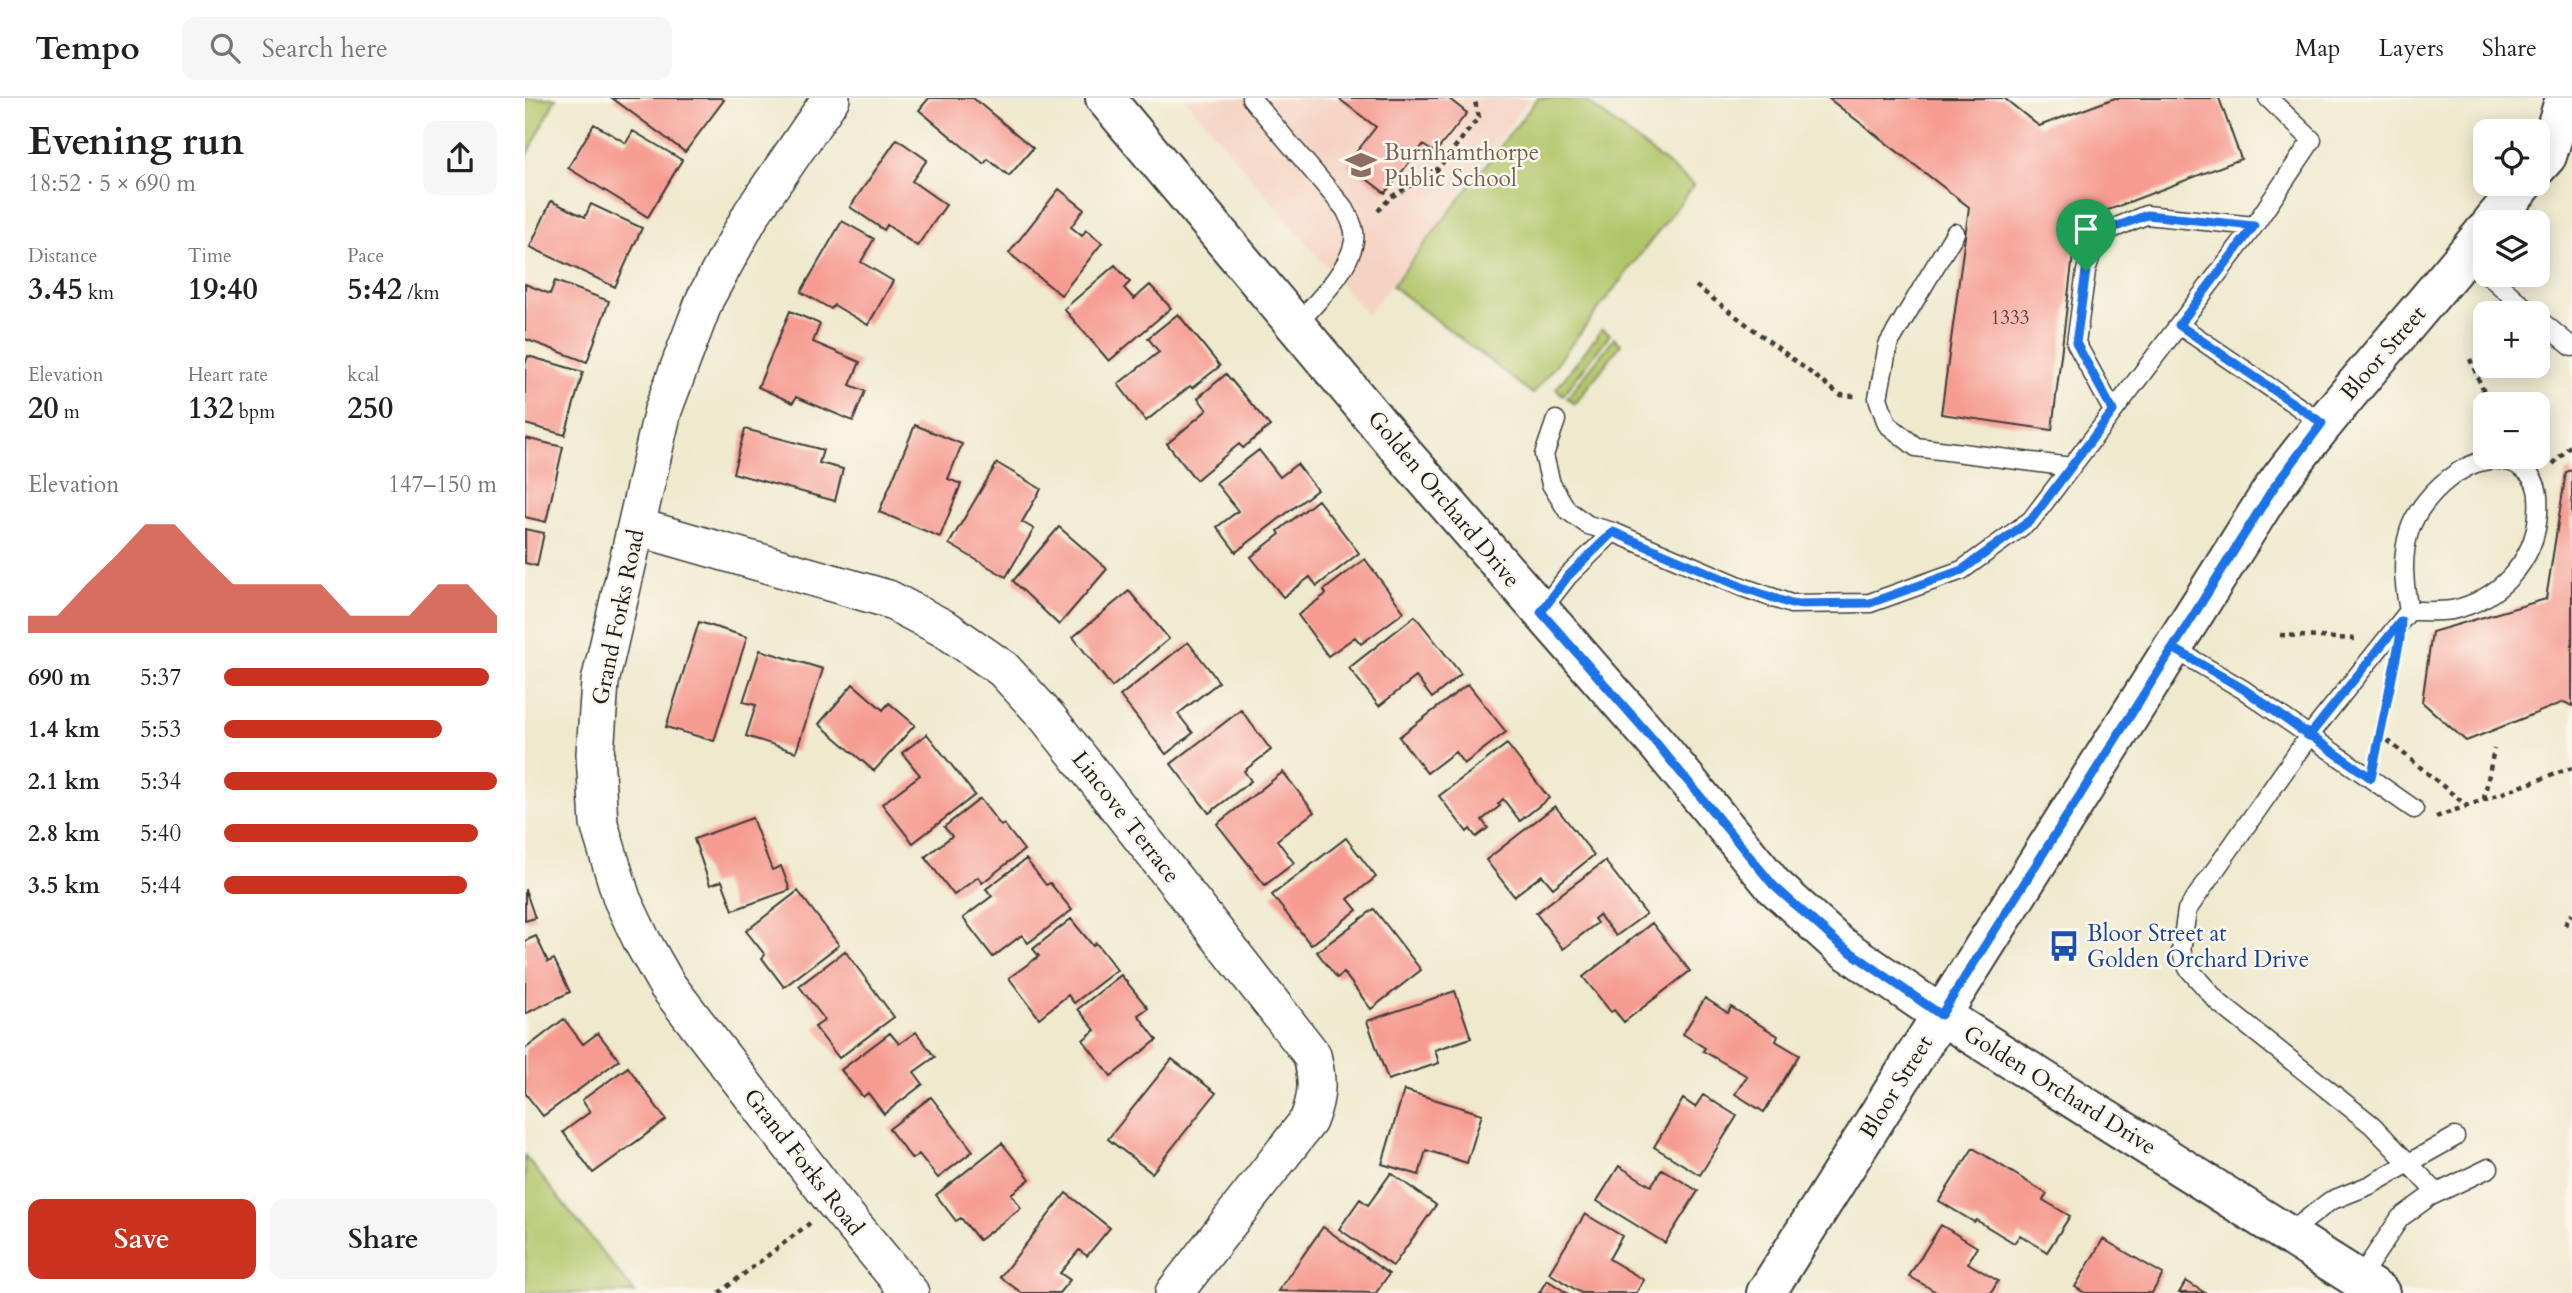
<!DOCTYPE html>
<meta charset="utf-8">
<style>
:root{--surface:#fff;--page:#f6f6f6;--text:#202124;--muted:#757577;--line:#e0e0e0;--accent:#c8321e}
body{margin:0;font-family:Cardo,serif;background:var(--page);color:var(--text);height:100vh;display:flex;flex-direction:column;font-size:26px;white-space:nowrap}
*{box-sizing:border-box;margin:0}
p{font-size:23px;color:var(--muted)}
.icon{flex:none;width:38px;height:38px;fill:none;stroke:currentColor;stroke-width:2;stroke-linecap:round;stroke-linejoin:round}
.map{position:relative;flex:1;overflow:hidden}
.drawer{display:flex;flex-direction:column;background:var(--surface);width:525px}
.drawer>*{flex:none}
.buttons{position:absolute;left:1948px;top:21px;display:grid;gap:14px}
.buttons a{display:grid;place-items:center;width:77px;height:77px;border-radius:14px;background:var(--surface);box-shadow:0 4px 18px #0003;font-size:35px}
.pin{position:absolute;display:grid;place-items:center;width:60px;height:60px;color:#fff;margin:-72px -30px;border-radius:50% 50% 50% 0;rotate:-45deg;box-shadow:0 0 7px #0007}
.pin .icon{rotate:45deg}
.round{display:grid;place-items:center;flex:none;width:74px;height:74px;border-radius:14px;background:var(--page)}
.summary{display:flex;align-items:center;justify-content:space-between;height:119px;padding:0 28px}
h1{font-size:38px;font-weight:700;line-height:52px}
.metrics{display:grid;grid-template-columns:repeat(3,1fr);gap:10px;height:119px;padding:7px 28px}
.metrics div{display:grid;align-content:center}
.metrics b{font-size:30px;font-weight:700}
.metrics small{font-size:19px;font-weight:400}
.metrics p{font-size:19px}
.chart{height:196px;padding:14px 28px}
.chart p{display:flex;justify-content:space-between}
.chart svg{width:100%;height:126px;margin-top:7px;fill:var(--accent);opacity:.7}
.button{display:flex;gap:14px;margin-top:auto;padding:14px 28px}
.button a{flex:1;height:80px;border-radius:14px;background:var(--accent);color:#fff;font-size:28px;font-weight:700;line-height:80px;text-align:center}
.button a+a{background:var(--page);color:var(--text)}
ul{padding:0 28px;list-style:none;font-size:23px}
li{display:grid;grid-template-columns:112px 84px 1fr;align-items:center;height:52px}
li i{height:18px;border-radius:9px;background:var(--accent)}
header{display:flex;align-items:center;gap:42px;box-sizing:border-box;height:98px;padding:0 35px;background:var(--surface);border-bottom:2px solid var(--line)}
header strong{font-size:33px}
nav{display:flex;gap:38px;margin-inline-start:auto;font-size:24px}
.search{width:490px;height:63px;background:var(--page);display:flex;align-items:center;gap:18px;box-sizing:border-box;padding:0 24px;border-radius:14px;color:var(--muted);font-size:26px}
main{display:flex;flex:1;min-height:0}
.map>svg:first-child{display:block}
.built{fill:#f5d3c2}
.green{fill:#b1c568;stroke:#667042;stroke-width:2}
.building{fill:#f69b91}
.lines{fill:none;stroke-linecap:round;stroke-linejoin:round}
.service-casing{stroke:#3c3b37;stroke-width:21}
.minor-casing{stroke:#3c3b37;stroke-width:40}
.tertiary-casing{stroke:#3c3b37;stroke-width:42}
.path{stroke:#3c3b37;stroke-width:4.5;stroke-dasharray:5 5;stroke-linecap:butt}
.service{stroke:#fff;stroke-width:18}
.minor{stroke:#fff;stroke-width:37}
.tertiary{stroke:#fff;stroke-width:38}
.route-casing{stroke:#fff;stroke-width:14}
.route{stroke:#1a73e8;stroke-width:9}
.labels{text-anchor:middle;dominant-baseline:central;stroke-width:5;stroke-linejoin:round;paint-order:stroke}
.number-label{font-size:19px;fill:#523c39}
.education-label{font-size:23px;fill:#785e54;stroke:#fbf7ec;text-anchor:start}
.street-label{font-size:23px;fill:#1c1c1c;stroke:#fbf7ec}
.transit-label{font-size:23px;fill:#164399;stroke:#fbf7ec;text-anchor:start}
</style>
<header>
<strong>Tempo</strong>
<div class="search"><svg class="icon" aria-label="search" viewBox="0 0 24 24"><circle cx="10" cy="10" r="6"/><path d="M15 15l6 6"/></svg>Search here</div>
<nav><a>Map</a><a>Layers</a><a>Share</a></nav>
</header>
<main>
<section class="drawer">
<div class="summary"><div><h1>Evening run</h1><p>18:52 · 5 × 690 m</p></div><a class="round"><svg class="icon" aria-label="share" viewBox="0 0 24 24"><path d="M12 15V3M7 8l5-5 5 5M5 13v7h14v-7"/></svg></a></div>
<div class="metrics">
<div><p>Distance</p><b>3.45<small> km</small></b></div>
<div><p>Time</p><b>19:40</b></div>
<div><p>Pace</p><b>5:42<small> /km</small></b></div>
</div>
<div class="metrics">
<div><p>Elevation</p><b>20<small> m</small></b></div>
<div><p>Heart rate</p><b>132<small> bpm</small></b></div>
<div><p>kcal</p><b>250</b></div>
</div>
<div class="chart"><p><span>Elevation</span>147–150 m</p>
<svg viewBox="0 0 160 44" preserveAspectRatio="none"><path d="M0 44V38L10 38L20 27L30 17L40 6L50 6L60 17L70 27L80 27L90 27L100 27L110 38L120 38L130 38L140 27L150 27L160 38V44z"/></svg>
</div>
<ul>
<li><b>690 m</b>5:37<i style="width:97%"></i></li>
<li><b>1.4 km</b>5:53<i style="width:80%"></i></li>
<li><b>2.1 km</b>5:34<i style="width:100%"></i></li>
<li><b>2.8 km</b>5:40<i style="width:93%"></i></li>
<li><b>3.5 km</b>5:44<i style="width:89%"></i></li>
</ul>
<div class="button"><a>Save</a><a>Share</a></div>
</section>
<div class="map">
<svg width="2047" height="1195" viewBox="0 0 2047 1195">
<rect width="100%" height="100%" fill="#fbf7ec"/>
<filter id="ink" filterUnits="userSpaceOnUse"><feTurbulence type="fractalNoise" baseFrequency=".0143" numOctaves="2"/><feDisplacementMap in="SourceGraphic" scale="14" xChannelSelector="R" yChannelSelector="G"/><feConvolveMatrix kernelMatrix="1 2 1 2 8 2 1 2 1" color-interpolation-filters="sRGB"/></filter>
<filter id="wash" filterUnits="userSpaceOnUse"><feTurbulence type="fractalNoise" baseFrequency=".00686" numOctaves="4" result="noise"/><feDisplacementMap in="SourceGraphic" scale="28" xChannelSelector="R" yChannelSelector="G"/><feGaussianBlur stdDeviation="1.57" result="paint"/><feColorMatrix in="noise" values="0 0 0 0 0 0 0 0 0 0 0 0 0 0 0 0 0 1.4 0 .05"/><feComposite in="paint" operator="in"/></filter>
<g filter="url(#wash)">
<rect width="100%" height="100%" fill="#efe9cd"/>
<path class="built" d="M660,0H1004L907,133L842,217Z"/>
<path class="green" d="M0,0H31L0,62Z
M1013,0H1057L1169,87L1008,296L867,188Z
M1077,231L1085,236L1038,297L1031,291Z
M1089,240L1096,246L1050,306L1042,300Z
M0,1058L110,1195H0Z"/>
<g id="blocks">
<path class="building" d="M87,0H196L199,2L160,54Z
M404,0H448L508,50L484,78L463,61L459,66L394,12Z
M813,0H923L942,15L910,55L898,47L860,95L822,66L851,29Z
M1303,0H1479L1514,28L1590,0H1694L1716,61L1552,124L1527,332L1416,316L1444,109Z
M69,26L101,45L108,33L157,62L123,119L43,70Z
M372,41L402,62L387,83L421,107L392,148L362,127L359,132L325,109Z
M534,91L559,111L546,129L557,138L561,132L577,145L536,197L484,155Z
M26,103L60,119L66,106L117,130L90,189L5,149Z
M317,123L349,141L336,164L368,183L343,227L309,207L306,211L276,194Z
M590,167L605,184L599,190L609,201L625,187L646,210L584,263L539,211Z
M30,183L84,203L62,264L0,241V186L25,196Z
M265,213L295,226L288,244L335,264L325,287L340,293L328,323L271,299L268,305L233,289Z
M653,216L695,268L667,290L665,288L621,323L593,286L634,254L623,240Z
M3,258L58,274L40,337L0,326V267Z
M701,276L745,328L718,350L714,346L671,382L642,346L682,312L673,300Z
M390,327L437,346L423,381L436,386L415,439L354,414Z
M220,331L298,352L294,365L318,371L310,403L208,375Z
M0,340L38,349L21,424L0,419Z
M734,352L755,379L772,366L792,392L711,454L692,429L713,413L691,385Z
M472,365L516,391L497,424L509,431L481,479L424,446Z
M2047,372V608L2039,604L1941,643L1897,604L1907,534L2021,501L2041,374Z
M793,402L834,455L792,488L785,479L758,499L726,459L755,436L753,433Z
M534,429L582,471L534,527L488,483Z
M0,431L19,435L12,468L0,465Z
M840,461L879,514L836,546L830,539L803,558L773,517L801,496L799,492Z
M604,493L644,541L587,589L548,539Z
M890,518L936,576L907,600L891,579L854,608L824,570Z
M174,524L222,539L189,643L141,629Z
M663,544L694,584L653,616L668,635L641,656L595,598Z
M235,552L298,571L271,654L221,638L231,607L218,604Z
M328,586L358,612L364,605L390,627L349,673L294,626Z
M943,586L981,634L939,666L930,654L902,675L874,639Z
M716,612L746,652L719,673L726,683L684,715L646,666Z
M402,636L450,697L388,745L357,706L395,677L377,655Z
M982,646L1024,700L995,723L978,701L973,706L975,708L957,722L963,730L951,739L945,731L942,734L914,698Z
M758,674L789,714L752,742L769,765L740,787L692,726Z
M455,701L476,728L479,726L499,752L457,785L453,779L429,797L400,759L427,738L419,729Z
M1030,708L1069,757L1028,790L1017,777L989,798L961,762Z
M227,720L247,772L256,768L265,792L208,812L197,783L185,787L169,741Z
M821,740L851,779L823,801L832,812L786,847L747,797Z
M501,761L521,787L525,785L547,812L503,845L497,837L468,859L438,820L467,798L461,791Z
M1080,763L1121,816L1091,838L1074,817L1069,821L1072,825L1038,851L1011,815Z
M0,791L10,820L0,823Z
M273,793L314,847L259,889L237,860L240,857L221,833Z
M849,811L896,872L846,911L819,875L812,880L792,854Z
M546,821L568,848L571,845L592,872L549,905L543,897L514,920L484,880L514,858L508,851Z
M1127,825L1165,873L1099,924L1089,912L1086,914L1058,879Z
M11,838L23,864L29,861L45,894L0,916V843Z
M320,853L369,919L314,960L290,929L300,922L274,888Z
M596,877L623,910L613,917L632,942L586,978L558,942L570,932L553,911Z
M930,893L946,940L910,952L914,965L863,982L842,923Z
M1180,900L1203,915L1206,909L1253,938L1251,943L1274,957L1239,1014L1210,996L1222,978L1178,953L1180,950L1158,936Z
M39,921L58,946L73,935L94,962L18,1018L0,995V951Z
M391,934L410,959L389,974L398,986L359,1016L343,995L338,999L316,972L365,935L374,946Z
M647,961L691,995L627,1075L583,1041Z
M103,969L141,1022L68,1075L38,1034L65,1014L57,1002Z
M879,992L957,1016L942,1065L901,1052L894,1077L857,1066Z
M1178,997L1212,1018L1175,1077L1129,1049L1158,1001L1170,1009Z
M406,999L448,1053L413,1080L394,1056L387,1061L364,1031Z
M477,1045L505,1081L486,1096L496,1110L454,1142L436,1120L431,1123L411,1097Z
M1448,1050L1522,1096L1518,1102L1545,1118L1522,1154L1495,1137L1489,1145L1451,1122L1449,1124L1414,1103Z
M1094,1068L1126,1088L1137,1071L1173,1093L1140,1145L1072,1103Z
M866,1075L911,1107L868,1168L814,1131L835,1101L843,1107Z
M541,1095L585,1130L562,1158L554,1152L535,1175L545,1182L534,1195H497L475,1179Z
M1060,1116L1097,1138L1084,1161L1119,1182L1111,1195H1056L1024,1175Z
M1416,1127L1452,1149L1443,1165L1473,1183L1466,1195H1413L1384,1178Z
M798,1129L864,1176L851,1195L753,1193Z
M1578,1141L1638,1176L1627,1195H1560L1550,1189Z
M1022,1182L1042,1195H1014Z
M1661,1183L1680,1195H1654Z"/>
</g>
</g>
<g filter="url(#ink)">
<use href="#blocks" fill-opacity="0" stroke="#3c3b37" stroke-width="2"/>
<g class="lines">
<defs>
<path id="service" d="M726,0L820,111C825,122 831,131 829,143C825,171 791,205 772,226
M1430,135L1363,247L1353,300L1362,326L1391,349L1546,369
M1963,177L2006,215
M2012,220L2047,249
M1654,227L1797,325
M1588,313L1551,245L1561,173L1572,137L1621,117L1729,128
M1031,322L1019,357L1026,386L1042,412L1063,427L1088,434L1217,489L1266,506L1345,505L1437,472L1506,422L1729,128L1787,42L1743,0
M1884,513C1879,487 1876,460 1884,434C1896,393 1963,335 2003,375C2014,386 2014,401 2013,416C2010,464 1973,502 1927,512C1913,514 1898,513 1884,513L1784,638L1662,812L1656,853L1663,870L1693,904L1847,1027L1912,1095
M1015,514L1043,478L1088,434
M1648,550L1719,592L1889,711
M1763,1136L1805,1103L1845,1087L1930,1039
M1834,1181L1875,1120L1904,1099L1964,1070"/>
<path id="minor" d="M306,0L227,115L180,201L138,312L75,584L70,656L74,726L97,801L117,843L142,887L310,1105L385,1195
M112,429L363,501L422,532L478,571L523,620L787,957C793,982 793,999 783,1023L649,1195"/>
<path id="tertiary" d="M580,0L877,354L1133,647L1248,787L1314,847L1416,917L1855,1195
M2012,69L2022,58L2040,0
M1967,124L1999,86
M1241,1195L1747,392C1814,302 1889,220 1960,133"/>
</defs>
<use href="#service" class="service-casing"/>
<use href="#minor" class="minor-casing"/>
<use href="#tertiary" class="tertiary-casing"/>
<path class="path" d="M853,113L866,99L911,73L954,19L949,0
M1171,188L1315,297L1330,298
M1945,261L1964,306
M2028,366L2047,346
M1755,537L1831,541
M1855,636L1942,708
M1851,656L1868,576
M1959,701L1969,651
M1911,719L2047,670
M2040,827L2047,816
M194,1195L285,1125"/>
<use href="#service" class="service"/>
<use href="#minor" class="minor"/>
<use href="#tertiary" class="tertiary"/>
</g>
</g>
<g class="lines" filter="url(#ink)">
<defs>
<path id="route" d="M1561,173L1551,245L1588,313L1506,422L1437,472L1345,505L1266,506L1217,489L1088,434L1043,478L1016,514L1133,647L1248,787L1314,846L1416,917L1648,550L1720,592L1784,638L1876,523L1875,541L1846,680L1720,592L1648,550L1747,392L1797,325L1654,227L1729,128L1622,117L1572,136L1561,173"/>
</defs>
<use href="#route" class="route-casing"/>
<use href="#route" class="route"/>
</g>
<defs>
<symbol id="school-bare" viewBox="-9 -9 18 18"><path d="M0-5L7-2L0 1L-7-2ZM-4 1L0 2.5L4 1V4Q0 6-4 4Z" fill="#8d6e63" stroke="#fbf7ec" stroke-width="2.5" paint-order="stroke"/></symbol>
<symbol id="bus-bare" viewBox="-9 -9 18 18"><path d="M-5-6H5V4H4V6H2V4H-2V6H-4V4H-5ZM-3.5-4V0h7V-4ZM-3.5 1.2v1.5H-2V1.2ZM2 1.2v1.5H3.5V1.2Z" fill="#1a4fb4" stroke="#fbf7ec" stroke-width="2.5" paint-order="stroke"/></symbol>
</defs>
<g fill-rule="evenodd">
<use href="#school-bare" x="814" y="45" width="44" height="44"/>
<use href="#bus-bare" x="1517" y="826" width="44" height="44"/>
</g>
<g class="labels">
<g class="number-label">
<text x="1485" y="220">1333</text>
</g>
<g class="education-label">
<text x="859" y="54">Burnhamthorpe<tspan x="859" dy="26">Public School</tspan></text>
</g>
<g class="street-label">
<text transform="translate(1858 255) rotate(-49)">Bloor Street</text>
<text transform="translate(919 401) rotate(50)">Golden Orchard Drive</text>
<text transform="translate(93 519) rotate(-78)">Grand Forks Road</text>
<text transform="translate(601 719) rotate(52)">Lincove Terrace</text>
<text transform="translate(1371 989) rotate(-58)">Bloor Street</text>
<text transform="translate(1535 992) rotate(32)">Golden Orchard Drive</text>
<text transform="translate(279 1064) rotate(52)">Grand Forks Road</text>
</g>
<g class="transit-label">
<text x="1562" y="835">Bloor Street at<tspan x="1562" dy="26">Golden Orchard Drive</tspan></text>
</g>
</g>
</svg>
<div class="buttons">
<a><svg class="icon" aria-label="locate" viewBox="0 0 24 24"><circle cx="12" cy="12" r="6"/><path d="M12 2v4M12 18v4M2 12h4M18 12h4"/></svg></a>
<a><svg class="icon" aria-label="layers" viewBox="0 0 24 24"><path d="M12 4l9 5-9 5-9-5zM3 14l9 5 9-5"/></svg></a>
<a>+</a>
<a>−</a>
</div>
<div class="pin" style="left:1561px;top:173px;background:#1e9e55"><svg class="icon" aria-label="arrive" viewBox="0 0 24 24"><path d="M6 21V4h12l-3 4 3 4H6"/></svg></div>
</div>
</main>
